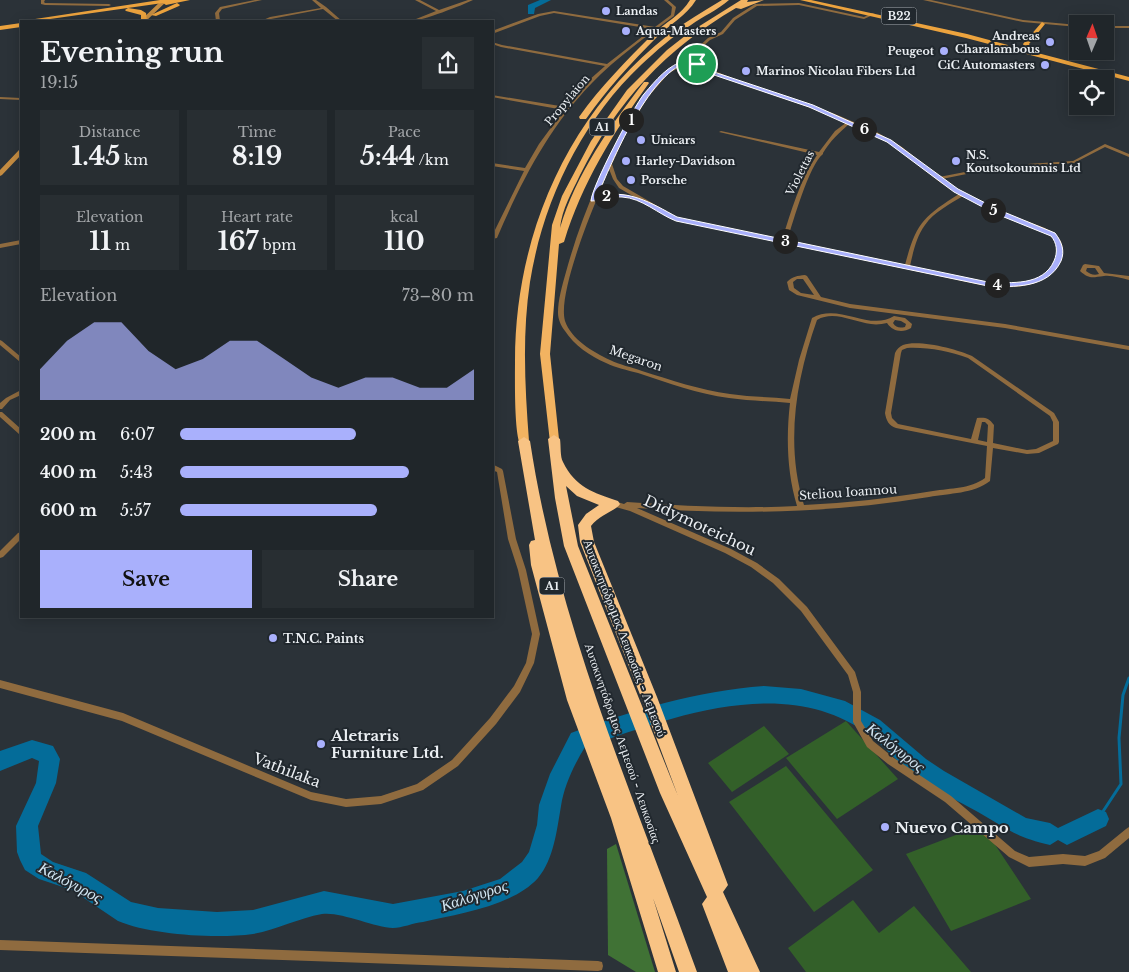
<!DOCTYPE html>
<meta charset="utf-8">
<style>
:root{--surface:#20262a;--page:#282e32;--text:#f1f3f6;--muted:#a2a5a8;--line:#3d4347;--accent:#a9b0fc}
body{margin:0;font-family:"Libre Baskerville",serif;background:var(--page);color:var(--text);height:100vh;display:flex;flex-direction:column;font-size:19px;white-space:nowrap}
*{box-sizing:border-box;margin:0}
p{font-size:16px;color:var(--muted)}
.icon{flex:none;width:28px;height:28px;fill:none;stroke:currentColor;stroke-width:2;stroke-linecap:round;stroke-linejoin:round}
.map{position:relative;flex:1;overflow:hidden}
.sheet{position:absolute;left:20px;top:20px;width:474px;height:598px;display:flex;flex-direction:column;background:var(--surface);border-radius:0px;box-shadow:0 2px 12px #0003,0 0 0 1px var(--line)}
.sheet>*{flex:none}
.needle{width:32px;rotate:2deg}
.tools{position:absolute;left:1069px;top:15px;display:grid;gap:10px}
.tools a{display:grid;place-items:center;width:45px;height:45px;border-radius:0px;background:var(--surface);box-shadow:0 2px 12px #0003,0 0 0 1px var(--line);font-size:25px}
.pin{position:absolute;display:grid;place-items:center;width:42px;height:42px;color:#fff;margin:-21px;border:2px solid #fff;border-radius:50%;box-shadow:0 1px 5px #0007}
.km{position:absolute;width:25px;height:25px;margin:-12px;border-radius:50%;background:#222;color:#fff;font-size:14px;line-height:25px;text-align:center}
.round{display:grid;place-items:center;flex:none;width:52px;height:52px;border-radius:0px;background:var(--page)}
.overview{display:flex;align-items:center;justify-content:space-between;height:85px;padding:0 20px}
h1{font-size:28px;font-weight:800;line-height:38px}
.figures{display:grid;grid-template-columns:repeat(3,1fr);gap:8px;height:85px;padding:5px 20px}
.figures div{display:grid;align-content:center;border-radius:0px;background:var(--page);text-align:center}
.figures b{font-size:25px;font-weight:800}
.figures small{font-size:14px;font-weight:400}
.figures p{font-size:14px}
.chart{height:140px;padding:10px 20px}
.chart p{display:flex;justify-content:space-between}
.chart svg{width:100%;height:90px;margin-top:5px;fill:var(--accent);opacity:.7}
.button{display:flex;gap:10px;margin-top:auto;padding:10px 20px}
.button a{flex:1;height:58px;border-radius:0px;background:var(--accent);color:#111;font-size:20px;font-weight:800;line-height:58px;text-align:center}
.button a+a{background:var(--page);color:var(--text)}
ul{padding:0 20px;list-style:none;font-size:16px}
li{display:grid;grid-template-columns:80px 60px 1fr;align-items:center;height:38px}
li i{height:12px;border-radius:6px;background:var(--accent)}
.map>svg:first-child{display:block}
.green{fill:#336029}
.forest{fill:#407235}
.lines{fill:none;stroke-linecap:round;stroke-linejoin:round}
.stream{stroke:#046c99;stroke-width:3}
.river{fill:#046c99;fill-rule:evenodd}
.minor{fill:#8f6b3f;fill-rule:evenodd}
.tertiary{fill:#8f6b3f;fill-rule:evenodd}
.secondary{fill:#c38b41;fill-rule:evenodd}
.primary{fill:#eca33e;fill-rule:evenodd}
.trunk{fill:#f2b361;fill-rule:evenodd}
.motorway{fill:#f8c384;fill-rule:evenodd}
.route{fill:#a9b0fc;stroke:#fff;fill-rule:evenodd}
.poi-dot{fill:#a9b0fc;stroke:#21282e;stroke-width:2}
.labels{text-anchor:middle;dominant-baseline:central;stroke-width:4;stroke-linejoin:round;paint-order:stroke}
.far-poi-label{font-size:11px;font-weight:bold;fill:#ebeff3;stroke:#21282e;text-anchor:start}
.shield{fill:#21282e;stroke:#aeb3b8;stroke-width:1}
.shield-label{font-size:11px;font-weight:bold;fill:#ebeff3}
.far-street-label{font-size:11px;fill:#ebeff3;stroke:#21282e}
.street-label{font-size:12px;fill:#ebeff3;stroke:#21282e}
.poi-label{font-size:12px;font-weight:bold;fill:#ebeff3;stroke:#21282e;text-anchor:start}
.near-street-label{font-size:15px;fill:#ebeff3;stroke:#21282e}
.near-poi-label{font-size:15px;font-weight:bold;fill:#ebeff3;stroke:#21282e;text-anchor:start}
.near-water-label{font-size:16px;font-style:italic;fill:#d3e7f3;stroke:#21282e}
</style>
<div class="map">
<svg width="1129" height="972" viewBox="0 0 1129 972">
<rect width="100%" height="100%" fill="#2b3238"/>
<path class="green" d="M846,721L898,779L837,819L786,758Z
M764,726L789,754L732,792L708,763Z
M786,766L873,870L814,912L729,802Z
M982,825L1031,899L951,931L906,854Z
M853,900L879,933L914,906L971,972H806L788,948Z"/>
<path class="forest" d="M616,844L655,972H636L608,955L607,849Z"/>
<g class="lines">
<path class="stream" d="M1098,819L1121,784L1119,738L1123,695L1129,678"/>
<path class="river" d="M540,0H551L535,8L534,14H528V5Z
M764,686L801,689L845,701L880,720L926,759L944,771L1026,818L1050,823L1058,828L1098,809L1106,812L1109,819L1106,826L1067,845L1058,840L1050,845C1017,838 1006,828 978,812C956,800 933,789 913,774C898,763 886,748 871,736C787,672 673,717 585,747C574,765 564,786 561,806C557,829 554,859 538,878C513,906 458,914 423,922C413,923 402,928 393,928C374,927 339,911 322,914C299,918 276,930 253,934C217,939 151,935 118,921L72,890L39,879L25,870L20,860L17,852L16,826L36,783L39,761L32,758L0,771V751L32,740L53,746L60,759L56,783L38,826L41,854L53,862L86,873L131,902L158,908L217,912L253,910L324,891L393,904L463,891L500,879L522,862L529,852L537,825L539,805L550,774L571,733C633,710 697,691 764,686Z"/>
<path class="minor" d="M41,0H45L44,2L45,3L109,4L111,5L109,6L45,5L41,4Z
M255,0H262L222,9L219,13L220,21H216L215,13L220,7Z
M312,0H316L326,7L342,21H338L323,9L271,19L266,21H261L270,17L321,8Z
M415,0H420L439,10L468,0H473C463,5 422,21 411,21L436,11Z
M664,0H668L676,7L674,16C646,37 617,57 592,83C549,127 521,182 497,238L492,239V236L524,171L492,166V163L525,168L539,144L564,110L492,97V95L566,107L588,81L605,66L501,47L492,44V42L502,45L607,64L652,29L554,13L540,16L492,34V31L538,14L554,11L655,27L671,15L672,7Z
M799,3L864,17L872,13L875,14L864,19L799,5L757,6L735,20L723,34L710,40L696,53L693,62L732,78L835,114L875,131L902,147L939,177L996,166L1073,161L1105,144L1129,154V157L1105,147L1074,163L996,168L942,179L954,187L997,210L1045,228C1051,231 1057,234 1060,240C1071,259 1049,279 1032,284C1015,289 998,287 981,285L674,220L619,188L613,179L609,169L597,198C609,195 622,192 633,197L631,198L616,196L596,201C586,225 558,297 565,321C571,339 593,352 610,360C620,365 631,367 642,371C671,380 700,390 730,394C750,397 770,397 790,399L799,360L812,318C839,302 869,332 894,316L905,318L912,324L911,328C903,333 893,332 887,323C882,324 877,325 871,324C853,322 834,310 817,320C796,379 785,444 804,505C848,503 890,498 933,491C951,488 970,489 985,478L987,446L896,428C889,426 886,420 885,413L895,353C897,349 899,347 903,345C918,339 957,349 972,356L1054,413L1059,422V442L1058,444L1039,453L1027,454L993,448L990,481C973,494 950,493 929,497C832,513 735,515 637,508L731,549L757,563L779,579L807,607L855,672L861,692V721L873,741L894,758L951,796L1015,851L1029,857L1063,854L1085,856L1099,851L1126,829L1129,827V838L1105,858L1085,866L1063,864L1029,867L1009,857L945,802L888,764L867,747L853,722V692L848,675L801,611L773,583L751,567L725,553L630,511L612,506L611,504L612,502L614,501L624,504L627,502C684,506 740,509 797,506C787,473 786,437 790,403C770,401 749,401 729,398C698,394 668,383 638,373C627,370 616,368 606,363C590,356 574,345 565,331C561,326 558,319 558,313C558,300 562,286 566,272C581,217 604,163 634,114C642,100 653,83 666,72C671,67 682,61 689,61L693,52L708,38L721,32L733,18L755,4ZM688,63L730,80L811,108L847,122L835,131L819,152L721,131L719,132L817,155C800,180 791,211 782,240L678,218L623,186L617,179L612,164L627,131L648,97L669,73ZM850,123L890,143L941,183L959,194C923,217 916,223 905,265L787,241C793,222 809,165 823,154V153C830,141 839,133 850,123ZM963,196C974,202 985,209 997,213C1014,221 1039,223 1052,237C1058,243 1059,252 1056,259C1041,296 984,282 955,276C940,273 925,270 910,266C913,253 916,237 925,225C934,212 950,204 963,196ZM895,320L901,321L906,324L905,327C900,328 896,328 893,323ZM907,348C927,347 949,351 968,358L1050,416L1053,422V441L1036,449L1027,450L993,443L994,425C989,418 985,417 977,418L971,439L898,424L892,418L891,413L901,353L902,350ZM982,422H985L988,425L987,442L978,440Z
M0,97L21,98V100L0,99Z
M21,240V244L0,248V244Z
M1085,264L1099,266L1104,273L1129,276V280C1121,278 1111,275 1104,276C1093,277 1090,280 1080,271L1083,265ZM1087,268H1095L1099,274C1094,276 1090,274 1086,271Z
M805,275L807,276L821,297L850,304L1005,324L1129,346V350L1005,328L850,308L797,295L789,290L787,282C793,276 797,276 805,275ZM797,279H803L814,295L801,293L794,288L793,282Z
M0,340L2,341L21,357V362L19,361L0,345Z
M21,390V395L10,400L2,409H0V403L6,398Z
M0,412H2L21,429V434H19L0,417Z
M492,464L502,469L503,471L516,539L526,570L540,634L534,663L520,692L496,724L458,766L423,790L381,804L346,807L311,800L122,721L0,688V680L123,713L311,792L346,799L381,796L417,784L452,760L490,718L514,686L526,663L532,634L518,570L508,539L497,472L492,470Z
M21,532V539L3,557L0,558V551L18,533Z
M0,940L598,961L602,962L603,966L602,970L598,971L0,950Z"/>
<path class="tertiary" d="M923,0H931L1023,20L1078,25V27L1023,22Z
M1105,26H1129V28H1105Z"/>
<path class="secondary" d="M162,0H168L146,21H140Z
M21,149V155L2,175L0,176V170L19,150Z"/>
<path class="primary" d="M160,0H190L166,5L163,3L36,21H22Z
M800,0H811L967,34L1026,50L1023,44L1042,22L1045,24L1029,44L1032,49L1030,51L1129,77V81L966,38Z
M177,3L180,5L179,6L156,16L151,15Z
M128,8L141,10L146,13L147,21H141V15L126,11L125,10Z
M21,23V27L0,30V26Z"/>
<path class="trunk" d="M690,0H696C687,15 669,25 657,37C631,63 607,89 586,119H580L579,117C601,86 627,60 653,34C665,23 682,14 690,0Z
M722,0H729C718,10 703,16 691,25C673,36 656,51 641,65C581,122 543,201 530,282C522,335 525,388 529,441L528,444H520C514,431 515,377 515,361C515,234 568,114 668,35C685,22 704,11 722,0Z
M741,0H748L747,2L764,0L741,9L736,8C666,49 617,101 580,175C572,192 562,209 560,228C576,174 610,126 644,82H648L649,83C613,133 582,183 564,242L559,244L550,354L559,439L554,443L550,442L540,354L552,225L562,196L591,141L627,90L667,50L690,32Z"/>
<path class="motorway" d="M554,435L560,439C561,446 560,457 563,462C575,487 594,493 618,501L620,504C617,510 599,515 591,526L594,542L657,697L728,885L723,892L760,972H728L702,904L707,897L660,793L564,546L555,498L548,439ZM566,486L577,496L599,505L586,514L578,525L580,542L641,697L678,796L578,546Z
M524,437L530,441C558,626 634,797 697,972H679L653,898L676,972H658L611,818L567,700L531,565L529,545L531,541L535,540L518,441Z"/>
</g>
<path class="route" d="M686,60L699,63L717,73L813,105L891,140L958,189L999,210L1055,233C1062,242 1065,251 1061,261C1048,289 1013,287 988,286L676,221C658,214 642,198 622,197C611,196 601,201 591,201C591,188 634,106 644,94C656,80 668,65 686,60ZM686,63L696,66L714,75L809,107L887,142L954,192L994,213L1051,236C1057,243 1058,252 1054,261C1043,286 1011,283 988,282L677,217C651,203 628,188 597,197C612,161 648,75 686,63Z"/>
<g class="poi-dot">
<circle cx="606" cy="11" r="5"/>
<circle cx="626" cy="31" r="5"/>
<circle cx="1050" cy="42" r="5"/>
<circle cx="944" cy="51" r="5"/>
<circle cx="1045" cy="65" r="5"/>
<circle cx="746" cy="71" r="5"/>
<circle cx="641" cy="140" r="5"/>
<circle cx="626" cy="161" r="5"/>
<circle cx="956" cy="161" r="5"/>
<circle cx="631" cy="180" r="5"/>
<circle cx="273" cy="638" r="5"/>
<circle cx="321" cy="744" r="5"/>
<circle cx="885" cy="827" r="5"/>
</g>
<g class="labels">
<g class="far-poi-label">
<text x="616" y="11">Landas</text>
<text x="636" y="31">Aqua-Masters</text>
<text x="1040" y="36" text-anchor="end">Andreas<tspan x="1040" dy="13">Charalambous</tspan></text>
<text x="934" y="51" text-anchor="end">Peugeot</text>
<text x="1035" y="65" text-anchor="end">CiC Automasters</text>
<text x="756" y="71">Marinos Nicolau Fibers Ltd</text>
<text x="651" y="140">Unicars</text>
<text x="966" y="155">N.S.<tspan x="966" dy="13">Koutsokoumnis Ltd</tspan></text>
<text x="636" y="161">Harley-Davidson</text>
<text x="641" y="180">Porsche</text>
</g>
<g class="shield">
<rect x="881.5" y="7.5" width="35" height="17" rx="4"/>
<rect x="589.5" y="118.5" width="25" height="17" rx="4"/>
<rect x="539.5" y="577.5" width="25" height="17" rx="4"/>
</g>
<g class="shield-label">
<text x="899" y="16">B22</text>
<text x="602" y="127">A1</text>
<text x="552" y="586">A1</text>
</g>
<g class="far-street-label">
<text transform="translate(567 100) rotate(-50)">Propylaion</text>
<text transform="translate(800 173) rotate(-63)">Violettas</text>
</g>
<g class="street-label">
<text transform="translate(636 358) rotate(19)">Megaron</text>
<text transform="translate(848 492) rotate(-4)">Steliou Ioannou</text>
<text transform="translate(625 638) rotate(69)">Αυτοκινητόδρομος Λευκωσίας - Λεμεσού</text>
<text transform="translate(623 743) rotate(71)">Αυτοκινητόδρομος Λεμεσού - Λευκωσίας</text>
</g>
<g class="poi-label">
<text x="283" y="638">T.N.C. Paints</text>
</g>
<g class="near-street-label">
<text transform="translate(700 525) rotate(25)">Didymoteichou</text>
<text transform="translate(287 770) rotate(21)">Vathilaka</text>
</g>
<g class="near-poi-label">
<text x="331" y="735">Aletraris<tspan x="331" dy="17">Furniture Ltd.</tspan></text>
<text x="895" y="827">Nuevo Campo</text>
</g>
<g class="near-water-label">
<text transform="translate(896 747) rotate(38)">Καλόγυρος</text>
<text transform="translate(71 882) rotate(28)">Καλόγυρος</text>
<text transform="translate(474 895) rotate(-18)">Καλόγυρος</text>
</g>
</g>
</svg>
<div class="tools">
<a><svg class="needle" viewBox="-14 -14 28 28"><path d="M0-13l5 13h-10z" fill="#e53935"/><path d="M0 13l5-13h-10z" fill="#a2a5a8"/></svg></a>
<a><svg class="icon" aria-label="locate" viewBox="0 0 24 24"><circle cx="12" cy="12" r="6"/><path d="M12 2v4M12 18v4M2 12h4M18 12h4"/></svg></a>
</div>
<div class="pin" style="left:697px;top:64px;background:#1e9e55"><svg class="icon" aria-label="arrive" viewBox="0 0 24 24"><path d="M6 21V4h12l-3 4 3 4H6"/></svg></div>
<b class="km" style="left:631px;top:120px">1</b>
<b class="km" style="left:606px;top:196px">2</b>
<b class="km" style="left:785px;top:241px">3</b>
<b class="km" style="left:997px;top:285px">4</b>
<b class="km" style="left:993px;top:210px">5</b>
<b class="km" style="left:864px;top:129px">6</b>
<section class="sheet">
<div class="overview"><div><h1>Evening run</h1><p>19:15</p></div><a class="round"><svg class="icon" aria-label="share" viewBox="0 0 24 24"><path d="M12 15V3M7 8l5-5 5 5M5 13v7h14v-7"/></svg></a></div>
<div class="figures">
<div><p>Distance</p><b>1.45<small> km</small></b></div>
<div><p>Time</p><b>8:19</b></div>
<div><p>Pace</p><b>5:44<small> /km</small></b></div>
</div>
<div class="figures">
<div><p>Elevation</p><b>11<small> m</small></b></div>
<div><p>Heart rate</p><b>167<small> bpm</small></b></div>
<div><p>kcal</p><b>110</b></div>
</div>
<div class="chart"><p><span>Elevation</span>73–80 m</p>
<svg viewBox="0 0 160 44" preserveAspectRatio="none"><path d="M0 44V29L10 15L20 6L30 6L40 20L50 29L60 24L70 15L80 15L90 24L100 33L110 38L120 33L130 33L140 38L150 38L160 29V44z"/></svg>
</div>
<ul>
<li><b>200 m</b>6:07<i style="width:60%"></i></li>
<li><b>400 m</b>5:43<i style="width:78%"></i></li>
<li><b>600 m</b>5:57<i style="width:67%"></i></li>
</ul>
<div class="button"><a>Save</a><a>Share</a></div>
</section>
</div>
